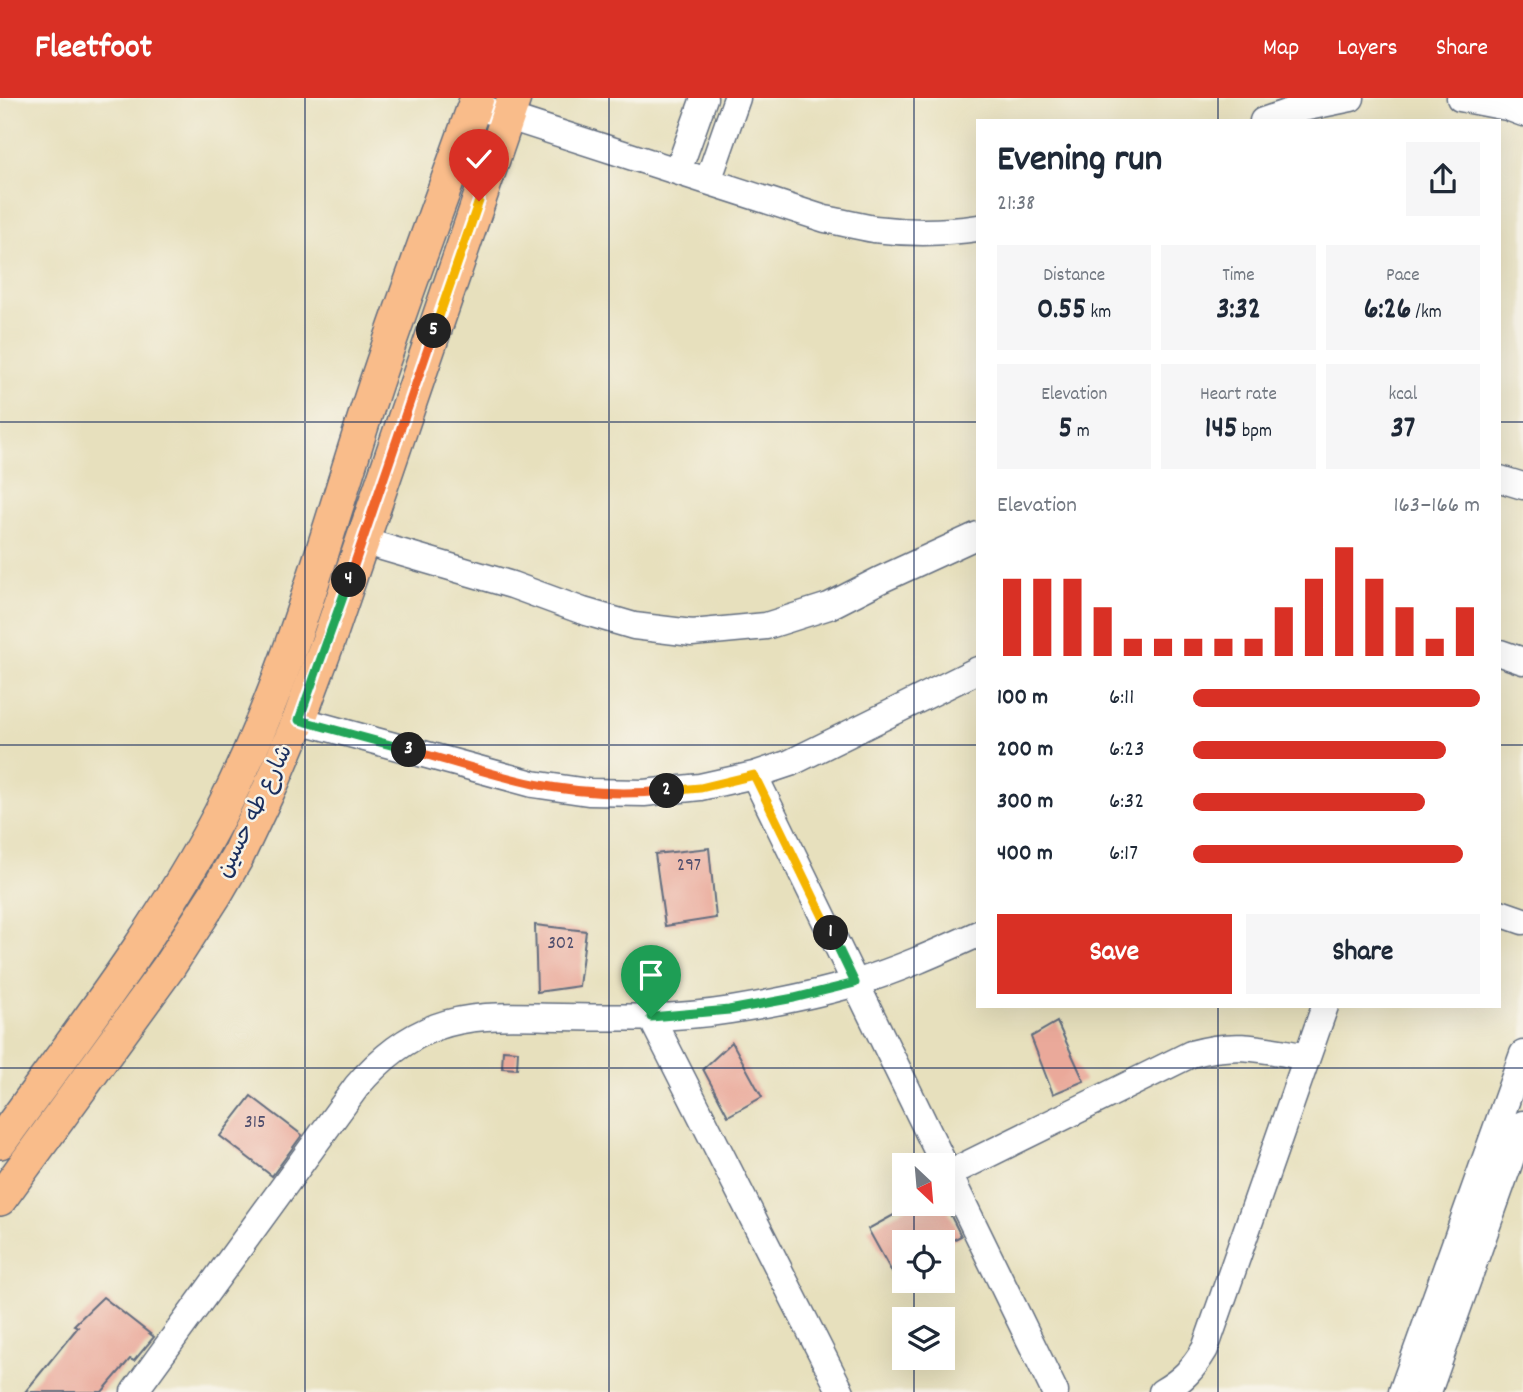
<!DOCTYPE html>
<meta charset="utf-8">
<style>
:root{--surface:#fff;--page:#f6f6f7;--text:#1f2937;--muted:#747a83;--accent:#d93025}
body{margin:0;font-family:Dekko,"Playpen Sans Arabic",sans-serif;background:var(--page);color:var(--text);height:100vh;display:flex;flex-direction:column;font-size:26px;white-space:nowrap}
*{box-sizing:border-box;margin:0}
p{font-size:23px;color:var(--muted)}
.icon{flex:none;width:38px;height:38px;fill:none;stroke:currentColor;stroke-width:2;stroke-linecap:round;stroke-linejoin:round}
.map{position:relative;flex:1;overflow:hidden}
.side{position:absolute;left:976px;top:21px;width:525px;height:889px;display:flex;flex-direction:column;background:var(--surface);border-radius:0px;box-shadow:0 7px 28px #0002}
.side>*{flex:none}
.needle{width:46px;rotate:154deg}
.buttons{position:absolute;left:892px;top:1055px;display:grid;gap:14px}
.buttons a{display:grid;place-items:center;width:63px;height:63px;border-radius:0px;background:var(--surface);box-shadow:0 7px 28px #0002;font-size:35px}
.pin{position:absolute;display:grid;place-items:center;width:60px;height:60px;color:#fff;margin:-72px -30px;border-radius:50% 50% 50% 0;rotate:-45deg;box-shadow:0 0 7px #0007}
.pin .icon{rotate:45deg}
.km{position:absolute;width:35px;height:35px;margin:-18px;border-radius:50%;background:#222;color:#fff;font-size:19px;line-height:35px;text-align:center}
.round{display:grid;place-items:center;flex:none;width:74px;height:74px;border-radius:0px;background:var(--page)}
.summary{display:flex;align-items:center;justify-content:space-between;height:119px;padding:0 21px}
h1{font-size:38px;font-weight:700;line-height:52px}
.stats{display:grid;grid-template-columns:repeat(3,1fr);gap:10px;height:119px;padding:7px 21px}
.stats div{display:grid;align-content:center;border-radius:0px;background:var(--page);text-align:center}
.stats b{font-size:30px;font-weight:700}
.stats small{font-size:19px;font-weight:400}
.stats p{font-size:19px}
.chart{height:196px;padding:14px 21px}
.chart p{display:flex;justify-content:space-between}
.chart svg{width:100%;height:126px;margin-top:7px;stroke:var(--accent);stroke-width:6}
.button{display:flex;gap:14px;margin-top:auto;padding:14px 21px}
.button a{flex:1;height:80px;border-radius:0px;background:var(--accent);color:#fff;font-size:28px;font-weight:700;line-height:80px;text-align:center}
.button a+a{background:var(--page);color:var(--text)}
ul{padding:0 21px;list-style:none;font-size:23px}
li{display:grid;grid-template-columns:112px 84px 1fr;align-items:center;height:52px}
li i{height:18px;border-radius:9px;background:var(--accent)}
header{display:flex;align-items:center;gap:42px;box-sizing:border-box;height:98px;padding:0 35px;background:var(--accent);color:#fff}
header strong{font-size:33px}
nav{display:flex;gap:38px;margin-inline-start:auto;font-size:24px}
.map>svg:first-child{display:block}
.building{fill:#eaa99a}
.lines{fill:none;stroke-linecap:round;stroke-linejoin:round}
.minor-casing{stroke:#626d7f;stroke-width:29}
.major-casing{stroke:#626d7f;stroke-width:36}
.minor{stroke:#fff;stroke-width:26}
.major{stroke:#f9bc8a;stroke-width:33}
.split-1-casing{stroke:#fff;stroke-width:14}
.split-2-casing{stroke:#fff;stroke-width:14}
.split-3-casing{stroke:#fff;stroke-width:14}
.split-4-casing{stroke:#fff;stroke-width:14}
.split-5-casing{stroke:#fff;stroke-width:14}
.split-6-casing{stroke:#fff;stroke-width:14}
.split-1{stroke:#22a559;stroke-width:9}
.split-2{stroke:#f5b400;stroke-width:9}
.split-3{stroke:#f0652b;stroke-width:9}
.split-4{stroke:#22a559;stroke-width:9}
.split-5{stroke:#f0652b;stroke-width:9}
.split-6{stroke:#f5b400;stroke-width:9}
.grid{fill:none;stroke:#1b2f5e;stroke-width:2;stroke-opacity:0.55}
.labels{text-anchor:middle;dominant-baseline:central;stroke-width:5;stroke-linejoin:round;paint-order:stroke}
.number-label{font-size:19px;fill:#4f4e6d}
.street-label{font-size:23px;fill:#1b2f5e;stroke:#f7f3e8}
</style>
<header>
<strong>Fleetfoot</strong>
<nav><a>Map</a><a>Layers</a><a>Share</a></nav>
</header>
<div class="map">
<svg width="1523" height="1294" viewBox="0 0 1523 1294">
<rect width="100%" height="100%" fill="#f7f3e8"/>
<filter id="ink" filterUnits="userSpaceOnUse"><feTurbulence type="fractalNoise" baseFrequency=".0143" numOctaves="2"/><feDisplacementMap in="SourceGraphic" scale="14" xChannelSelector="R" yChannelSelector="G"/><feConvolveMatrix kernelMatrix="1 2 1 2 8 2 1 2 1" color-interpolation-filters="sRGB"/></filter>
<filter id="wash" filterUnits="userSpaceOnUse"><feTurbulence type="fractalNoise" baseFrequency=".00686" numOctaves="4" result="noise"/><feDisplacementMap in="SourceGraphic" scale="28" xChannelSelector="R" yChannelSelector="G"/><feGaussianBlur stdDeviation="1.57" result="paint"/><feColorMatrix in="noise" values="0 0 0 0 0 0 0 0 0 0 0 0 0 0 0 0 0 1.4 0 .05"/><feComposite in="paint" operator="in"/></filter>
<g filter="url(#wash)">
<rect width="100%" height="100%" fill="#e7e0bd"/>
<g id="blocks">
<path class="building" d="M709,750L716,820L665,828L655,756Z
M535,827L586,833L579,888L537,894Z
M1057,924L1084,983L1053,996L1031,939Z
M732,944L762,999L728,1018L703,971Z
M503,952L518,953L517,971L502,970Z
M251,998L302,1037L272,1078L220,1038Z
M914,1106H945L961,1138L949,1144H905V1169L893,1176L868,1131Z
M103,1199L154,1239L134,1263L130,1261L102,1294H25L78,1229L74,1227Z"/>
</g>
</g>
<g filter="url(#ink)">
<use href="#blocks" fill-opacity="0" stroke="#626d7f" stroke-width="2"/>
<g class="lines">
<defs>
<path id="minor" d="M1460,0L1507,9L1523,15
M475,8L825,121C841,124 857,128 874,131C908,135 944,135 978,130
M1263,23L1298,11L1351,0
M678,73L704,0
M708,83L737,0
M1500,381L1523,388
M362,443L512,487L583,513L634,528L692,535L766,528L829,508L880,482L978,437
M1500,555L1523,563
M299,622L533,686L588,694L644,695L700,689L754,677L790,665L978,572
M754,677L1055,1294
M1500,815L1523,823
M651,919L841,1294
M948,1076L1191,956C1237,943 1262,951 1307,959
M134,1294L357,988C379,962 404,941 436,929C476,914 521,919 562,919C619,920 676,921 731,912C773,905 815,897 855,885C898,872 938,854 978,836
M1162,1294C1183,1282 1193,1271 1205,1251L1325,908
M1402,1294L1523,956
M1428,1294L1523,1026"/>
<path id="major" d="M0,1044C77,937 159,833 220,716C285,590 322,452 365,318C399,211 440,106 477,0
M0,1101L168,870L215,797L237,759L274,681L299,622L329,541L514,0"/>
</defs>
<use href="#minor" class="minor-casing"/>
<use href="#major" class="major-casing"/>
<use href="#minor" class="minor"/>
<use href="#major" class="major"/>
</g>
</g>
<g class="lines" filter="url(#ink)">
<defs>
<path id="split-1" d="M651,919L729,912L794,900L855,885L831,835"/>
<path id="split-2" d="M667,693L700,690L754,677L831,835"/>
<path id="split-3" d="M409,652C451,663 492,677 534,686C578,695 623,697 667,693"/>
<path id="split-4" d="M349,482L299,622L409,652"/>
<path id="split-5" d="M349,482L434,233"/>
<path id="split-6" d="M434,233L479,103"/>
</defs>
<use href="#split-1" class="split-1-casing"/>
<use href="#split-2" class="split-2-casing"/>
<use href="#split-3" class="split-3-casing"/>
<use href="#split-4" class="split-4-casing"/>
<use href="#split-5" class="split-5-casing"/>
<use href="#split-6" class="split-6-casing"/>
<use href="#split-1" class="split-1"/>
<use href="#split-2" class="split-2"/>
<use href="#split-3" class="split-3"/>
<use href="#split-4" class="split-4"/>
<use href="#split-5" class="split-5"/>
<use href="#split-6" class="split-6"/>
</g>
<path class="grid" d="M305,0V1294M609,0V1294M914,0V1068M1218,0V23M0,324H978M1500,324H1523M0,647H978M1500,647H1523M1218,908V1294M0,970H1523M914,1106V1144M914,1183V1222M914,1260V1294"/>
<g class="labels">
<g class="number-label">
<text x="689" y="768">297</text>
<text x="561" y="846">302</text>
<text x="255" y="1025">315</text>
</g>
<g class="street-label">
<text transform="translate(256 714) rotate(-64)">شارع طه حسين</text>
</g>
</g>
</svg>
<div class="buttons">
<a><svg class="needle" viewBox="-14 -14 28 28"><path d="M0-13l5 13h-10z" fill="#e53935"/><path d="M0 13l5-13h-10z" fill="#747a83"/></svg></a>
<a><svg class="icon" aria-label="locate" viewBox="0 0 24 24"><circle cx="12" cy="12" r="6"/><path d="M12 2v4M12 18v4M2 12h4M18 12h4"/></svg></a>
<a><svg class="icon" aria-label="layers" viewBox="0 0 24 24"><path d="M12 4l9 5-9 5-9-5zM3 14l9 5 9-5"/></svg></a>
</div>
<div class="pin" style="left:651px;top:919px;background:#1e9e55"><svg class="icon" aria-label="arrive" viewBox="0 0 24 24"><path d="M6 21V4h12l-3 4 3 4H6"/></svg></div>
<div class="pin" style="left:479px;top:103px;background:#d93025"><svg class="icon" aria-label="check" viewBox="0 0 24 24"><path d="M5 12l5 5 9-10"/></svg></div>
<b class="km" style="left:831px;top:835px">1</b>
<b class="km" style="left:667px;top:693px">2</b>
<b class="km" style="left:409px;top:652px">3</b>
<b class="km" style="left:349px;top:482px">4</b>
<b class="km" style="left:434px;top:233px">5</b>
<section class="side">
<div class="summary"><div><h1>Evening run</h1><p>21:38</p></div><a class="round"><svg class="icon" aria-label="share" viewBox="0 0 24 24"><path d="M12 15V3M7 8l5-5 5 5M5 13v7h14v-7"/></svg></a></div>
<div class="stats">
<div><p>Distance</p><b>0.55<small> km</small></b></div>
<div><p>Time</p><b>3:32</b></div>
<div><p>Pace</p><b>6:26<small> /km</small></b></div>
</div>
<div class="stats">
<div><p>Elevation</p><b>5<small> m</small></b></div>
<div><p>Heart rate</p><b>145<small> bpm</small></b></div>
<div><p>kcal</p><b>37</b></div>
</div>
<div class="chart"><p><span>Elevation</span>163–166 m</p>
<svg viewBox="0 0 160 44" preserveAspectRatio="none"><path d="M5 44V17M15 44V17M25 44V17M35 44V27M45 44V38M55 44V38M65 44V38M75 44V38M85 44V38M95 44V27M105 44V17M115 44V6M125 44V17M135 44V27M145 44V38M155 44V27"/></svg>
</div>
<ul>
<li><b>100 m</b>6:11<i style="width:100%"></i></li>
<li><b>200 m</b>6:23<i style="width:88%"></i></li>
<li><b>300 m</b>6:32<i style="width:81%"></i></li>
<li><b>400 m</b>6:17<i style="width:94%"></i></li>
</ul>
<div class="button"><a>Save</a><a>Share</a></div>
</section>
</div>
